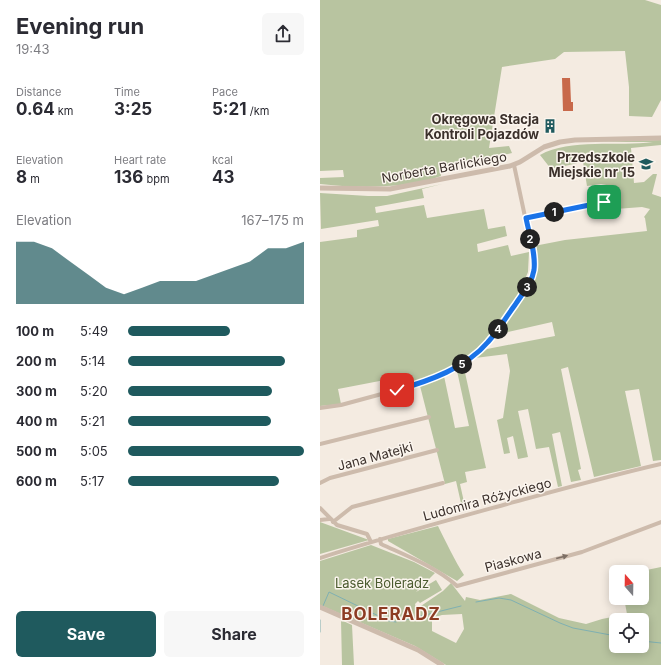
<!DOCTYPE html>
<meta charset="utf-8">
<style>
:root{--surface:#fff;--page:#f7f7f7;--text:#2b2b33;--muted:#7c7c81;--accent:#1f5a5e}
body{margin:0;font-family:Inter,sans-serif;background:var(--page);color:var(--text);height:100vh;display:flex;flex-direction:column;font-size:15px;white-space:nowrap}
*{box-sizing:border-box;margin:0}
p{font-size:13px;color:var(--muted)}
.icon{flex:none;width:22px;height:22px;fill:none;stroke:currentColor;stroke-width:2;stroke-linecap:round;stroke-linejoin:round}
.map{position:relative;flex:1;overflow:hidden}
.drawer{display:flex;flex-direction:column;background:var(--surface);width:320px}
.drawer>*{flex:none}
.needle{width:26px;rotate:340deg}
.controls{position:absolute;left:289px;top:565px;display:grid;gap:8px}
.controls a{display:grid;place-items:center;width:40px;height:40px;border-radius:6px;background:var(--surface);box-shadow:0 2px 10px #0003;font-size:20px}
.pin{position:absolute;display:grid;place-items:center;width:34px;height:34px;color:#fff;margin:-17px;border-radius:8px;box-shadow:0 2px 6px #0006}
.km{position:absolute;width:20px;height:20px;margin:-10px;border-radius:50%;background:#222;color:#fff;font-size:11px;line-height:20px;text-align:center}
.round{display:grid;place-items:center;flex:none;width:42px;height:42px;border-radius:6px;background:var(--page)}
.summary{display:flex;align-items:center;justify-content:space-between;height:68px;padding:0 16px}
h1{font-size:22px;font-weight:700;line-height:30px}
.figures{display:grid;grid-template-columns:repeat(3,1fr);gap:6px;height:68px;padding:4px 16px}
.figures div{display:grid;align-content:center}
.figures b{font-size:17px;font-weight:700}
.figures small{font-size:11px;font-weight:400}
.figures p{font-size:11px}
.chart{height:112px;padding:8px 16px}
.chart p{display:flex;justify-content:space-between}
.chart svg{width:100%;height:72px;margin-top:4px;fill:var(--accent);opacity:.7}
.primary-button{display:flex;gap:8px;margin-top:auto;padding:8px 16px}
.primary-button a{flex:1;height:46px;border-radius:6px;background:var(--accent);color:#fff;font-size:16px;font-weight:700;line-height:46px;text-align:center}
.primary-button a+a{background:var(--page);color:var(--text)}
ul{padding:0 16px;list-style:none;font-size:13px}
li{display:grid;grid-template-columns:64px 48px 1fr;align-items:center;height:30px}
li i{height:10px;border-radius:5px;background:var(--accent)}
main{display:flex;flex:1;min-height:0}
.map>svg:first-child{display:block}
.green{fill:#b8c4a0;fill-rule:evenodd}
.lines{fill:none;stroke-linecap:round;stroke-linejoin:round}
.stream{stroke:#7fb0b2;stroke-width:1}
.building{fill:#c8694b}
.minor{stroke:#cdbbac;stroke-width:4}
.tertiary{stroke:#cdbbac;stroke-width:5}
.oneway{fill:#7d6f65}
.route-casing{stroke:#fff;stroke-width:8}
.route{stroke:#1a73e8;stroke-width:5}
.labels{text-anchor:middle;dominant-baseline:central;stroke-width:3;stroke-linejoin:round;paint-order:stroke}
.poi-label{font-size:13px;font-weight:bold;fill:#3b302b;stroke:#fbf5ee;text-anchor:end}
.street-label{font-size:13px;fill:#3b302b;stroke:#fbf5ee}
.park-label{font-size:13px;fill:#4a5a2e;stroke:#fbf5ee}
.district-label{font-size:17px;font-weight:bold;letter-spacing:1px;fill:#8c3b22;stroke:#fbf5ee}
</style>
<main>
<section class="drawer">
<div class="summary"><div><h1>Evening run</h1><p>19:43</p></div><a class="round"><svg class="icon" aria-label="share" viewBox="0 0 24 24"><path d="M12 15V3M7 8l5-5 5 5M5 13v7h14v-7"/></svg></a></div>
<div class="figures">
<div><p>Distance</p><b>0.64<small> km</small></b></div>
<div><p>Time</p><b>3:25</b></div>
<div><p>Pace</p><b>5:21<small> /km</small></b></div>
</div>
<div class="figures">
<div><p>Elevation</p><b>8<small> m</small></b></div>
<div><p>Heart rate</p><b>136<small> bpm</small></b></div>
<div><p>kcal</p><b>43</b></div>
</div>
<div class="chart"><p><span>Elevation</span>167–175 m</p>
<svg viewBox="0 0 160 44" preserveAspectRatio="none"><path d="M0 44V6L10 6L20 10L30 18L40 26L50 34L60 38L70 34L80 30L90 30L100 30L110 26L120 22L130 18L140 10L150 10L160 6V44z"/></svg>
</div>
<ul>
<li><b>100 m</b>5:49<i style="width:58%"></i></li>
<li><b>200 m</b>5:14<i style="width:89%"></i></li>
<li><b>300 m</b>5:20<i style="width:82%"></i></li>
<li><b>400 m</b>5:21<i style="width:81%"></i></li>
<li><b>500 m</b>5:05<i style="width:100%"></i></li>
<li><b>600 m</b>5:17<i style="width:86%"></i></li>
</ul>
<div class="primary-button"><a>Save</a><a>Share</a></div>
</section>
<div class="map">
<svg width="341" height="665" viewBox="0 0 341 665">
<rect width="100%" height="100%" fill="#f4ebe1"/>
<path class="green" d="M0,0H325L341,5V100L332,117L309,116V87L305,51L244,52L235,59L182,67L169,148L189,146L192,153L120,169L121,176C88,189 35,188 0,184V178L24,177L23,170L0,171Z
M341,140V145L311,148L314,183L324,182L333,174H337L332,194L341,197V460L333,461L319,389L305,391L321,466L274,477L248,367L241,369L261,469L258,470L261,480L251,482L240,432L232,434L242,486L238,487L229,447L216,449L208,409L198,411L208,457L198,459L193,436L187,438L190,453L184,454L177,420L183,418L190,371L187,354L155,358L167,349L235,336L232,322L179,334C196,297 221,295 214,246L245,240L327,231L325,218L324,217L330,209L322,207L296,209L292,186L281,184L267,186L263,162L231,169L220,155C250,138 299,147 333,142H271Z
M122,184L102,189L104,198L55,207L56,213L104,205L107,218L164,209L168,229L185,226L187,236L157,244L158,252L188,245L191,256L209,252L208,272L203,284L205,287C191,307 178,330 161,347C139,369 103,382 73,390L70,379L18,389L21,404L0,406V242L37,237V230L59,226L58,220L1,229L0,193L48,196H67Z
M144,368L166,468L145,472L147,482L140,484L146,511L143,512L136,481L125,484L100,386L124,376L135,428L149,426L137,371Z
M0,522L49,540L0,554Z
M118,526C126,542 135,561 144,575L137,581L68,541V539Z
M51,545L94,562L115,573L96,592L116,580L122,590L100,603L98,601L95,604L96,608L95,610L123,591L131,583L145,601L146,597L160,600L191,594L239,618L266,624L282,619L307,614L304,598H322V572H317L341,567V665H126L95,646L0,605V561ZM142,614L144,629L136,643L112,631V618L122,615ZM296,620H322V646H296Z
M21,620L32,625L34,665H22Z"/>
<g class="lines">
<path class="stream" d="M156,602L179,598L191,600L240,623L253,628L296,636
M3,606L9,592L69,621L76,622
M81,621L141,606
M0,632V620
M322,641L341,643"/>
</g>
<path class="building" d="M242,78H250L251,102H253V111H243Z"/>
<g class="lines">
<path class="minor" d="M206,218L276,203L296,202
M0,408L21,405L95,385L144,363L156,355L168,342L207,288L214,269L211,245L194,165
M0,444L109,417
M0,483L10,478L117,450
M0,508L17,525L47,534L51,542
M0,520L9,519
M13,522L32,507L123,483
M60,539L61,544C87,556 116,567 137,586L262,552L341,522
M0,558C62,538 125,521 187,504C239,490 289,476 341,464"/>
<path class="tertiary" d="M0,188L70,189L190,166L200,162L224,147L240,142L255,140L341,138
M0,607L98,650L122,665"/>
</g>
<defs><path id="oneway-solid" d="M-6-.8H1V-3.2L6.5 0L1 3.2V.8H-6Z"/></defs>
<use class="oneway" href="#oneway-solid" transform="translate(242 557) rotate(-15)"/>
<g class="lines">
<defs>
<path id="route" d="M77,390C109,381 146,368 168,342C178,331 186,317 195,305C202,294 212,283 214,270C216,253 209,234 206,218L284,202"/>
</defs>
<use href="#route" class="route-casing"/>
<use href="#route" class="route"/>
</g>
<defs>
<symbol id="building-bare" viewBox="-9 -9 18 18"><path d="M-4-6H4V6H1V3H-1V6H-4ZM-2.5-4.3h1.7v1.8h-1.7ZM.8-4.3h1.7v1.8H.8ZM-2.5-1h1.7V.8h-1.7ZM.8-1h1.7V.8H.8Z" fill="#1f5a5e" stroke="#fbf5ee" stroke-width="2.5" paint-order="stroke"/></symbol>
<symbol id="school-bare" viewBox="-9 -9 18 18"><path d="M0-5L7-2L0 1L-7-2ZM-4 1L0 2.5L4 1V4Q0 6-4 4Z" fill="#1f5a5e" stroke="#fbf5ee" stroke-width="2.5" paint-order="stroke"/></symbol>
</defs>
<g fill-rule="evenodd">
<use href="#building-bare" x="220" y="116" width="20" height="20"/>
<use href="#school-bare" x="316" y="154" width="20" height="20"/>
</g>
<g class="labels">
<g class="poi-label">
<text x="219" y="119">Okręgowa Stacja<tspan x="219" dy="15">Kontroli Pojazdów</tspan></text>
<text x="315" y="157">Przedszkole<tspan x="315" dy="15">Miejskie nr 15</tspan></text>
</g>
<g class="street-label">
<text transform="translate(124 167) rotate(-10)">Norberta Barlickiego</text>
<text transform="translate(55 456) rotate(-15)">Jana Matejki</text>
<text transform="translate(167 499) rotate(-15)">Ludomira Różyckiego</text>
<text transform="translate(193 560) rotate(-15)">Piaskowa</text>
</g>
<g class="park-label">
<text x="62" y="583">Lasek Boleradz</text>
</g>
<g class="district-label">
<text x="71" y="614">BOLERADZ</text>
</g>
</g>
</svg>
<div class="controls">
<a><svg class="needle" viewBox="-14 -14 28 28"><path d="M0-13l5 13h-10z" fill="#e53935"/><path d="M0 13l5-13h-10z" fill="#7c7c81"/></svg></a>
<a><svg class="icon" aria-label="locate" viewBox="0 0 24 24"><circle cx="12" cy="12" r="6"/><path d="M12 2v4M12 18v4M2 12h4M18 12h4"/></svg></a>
</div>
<div class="pin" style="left:284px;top:202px;background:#1e9e55"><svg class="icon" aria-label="arrive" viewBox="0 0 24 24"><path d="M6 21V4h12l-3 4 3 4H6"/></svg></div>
<div class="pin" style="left:77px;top:390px;background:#d93025"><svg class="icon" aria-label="check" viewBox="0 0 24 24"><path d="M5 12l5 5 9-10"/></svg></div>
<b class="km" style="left:234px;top:212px">1</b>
<b class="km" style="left:210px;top:239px">2</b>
<b class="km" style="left:207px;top:287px">3</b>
<b class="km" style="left:178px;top:329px">4</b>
<b class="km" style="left:142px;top:364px">5</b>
</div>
</main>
